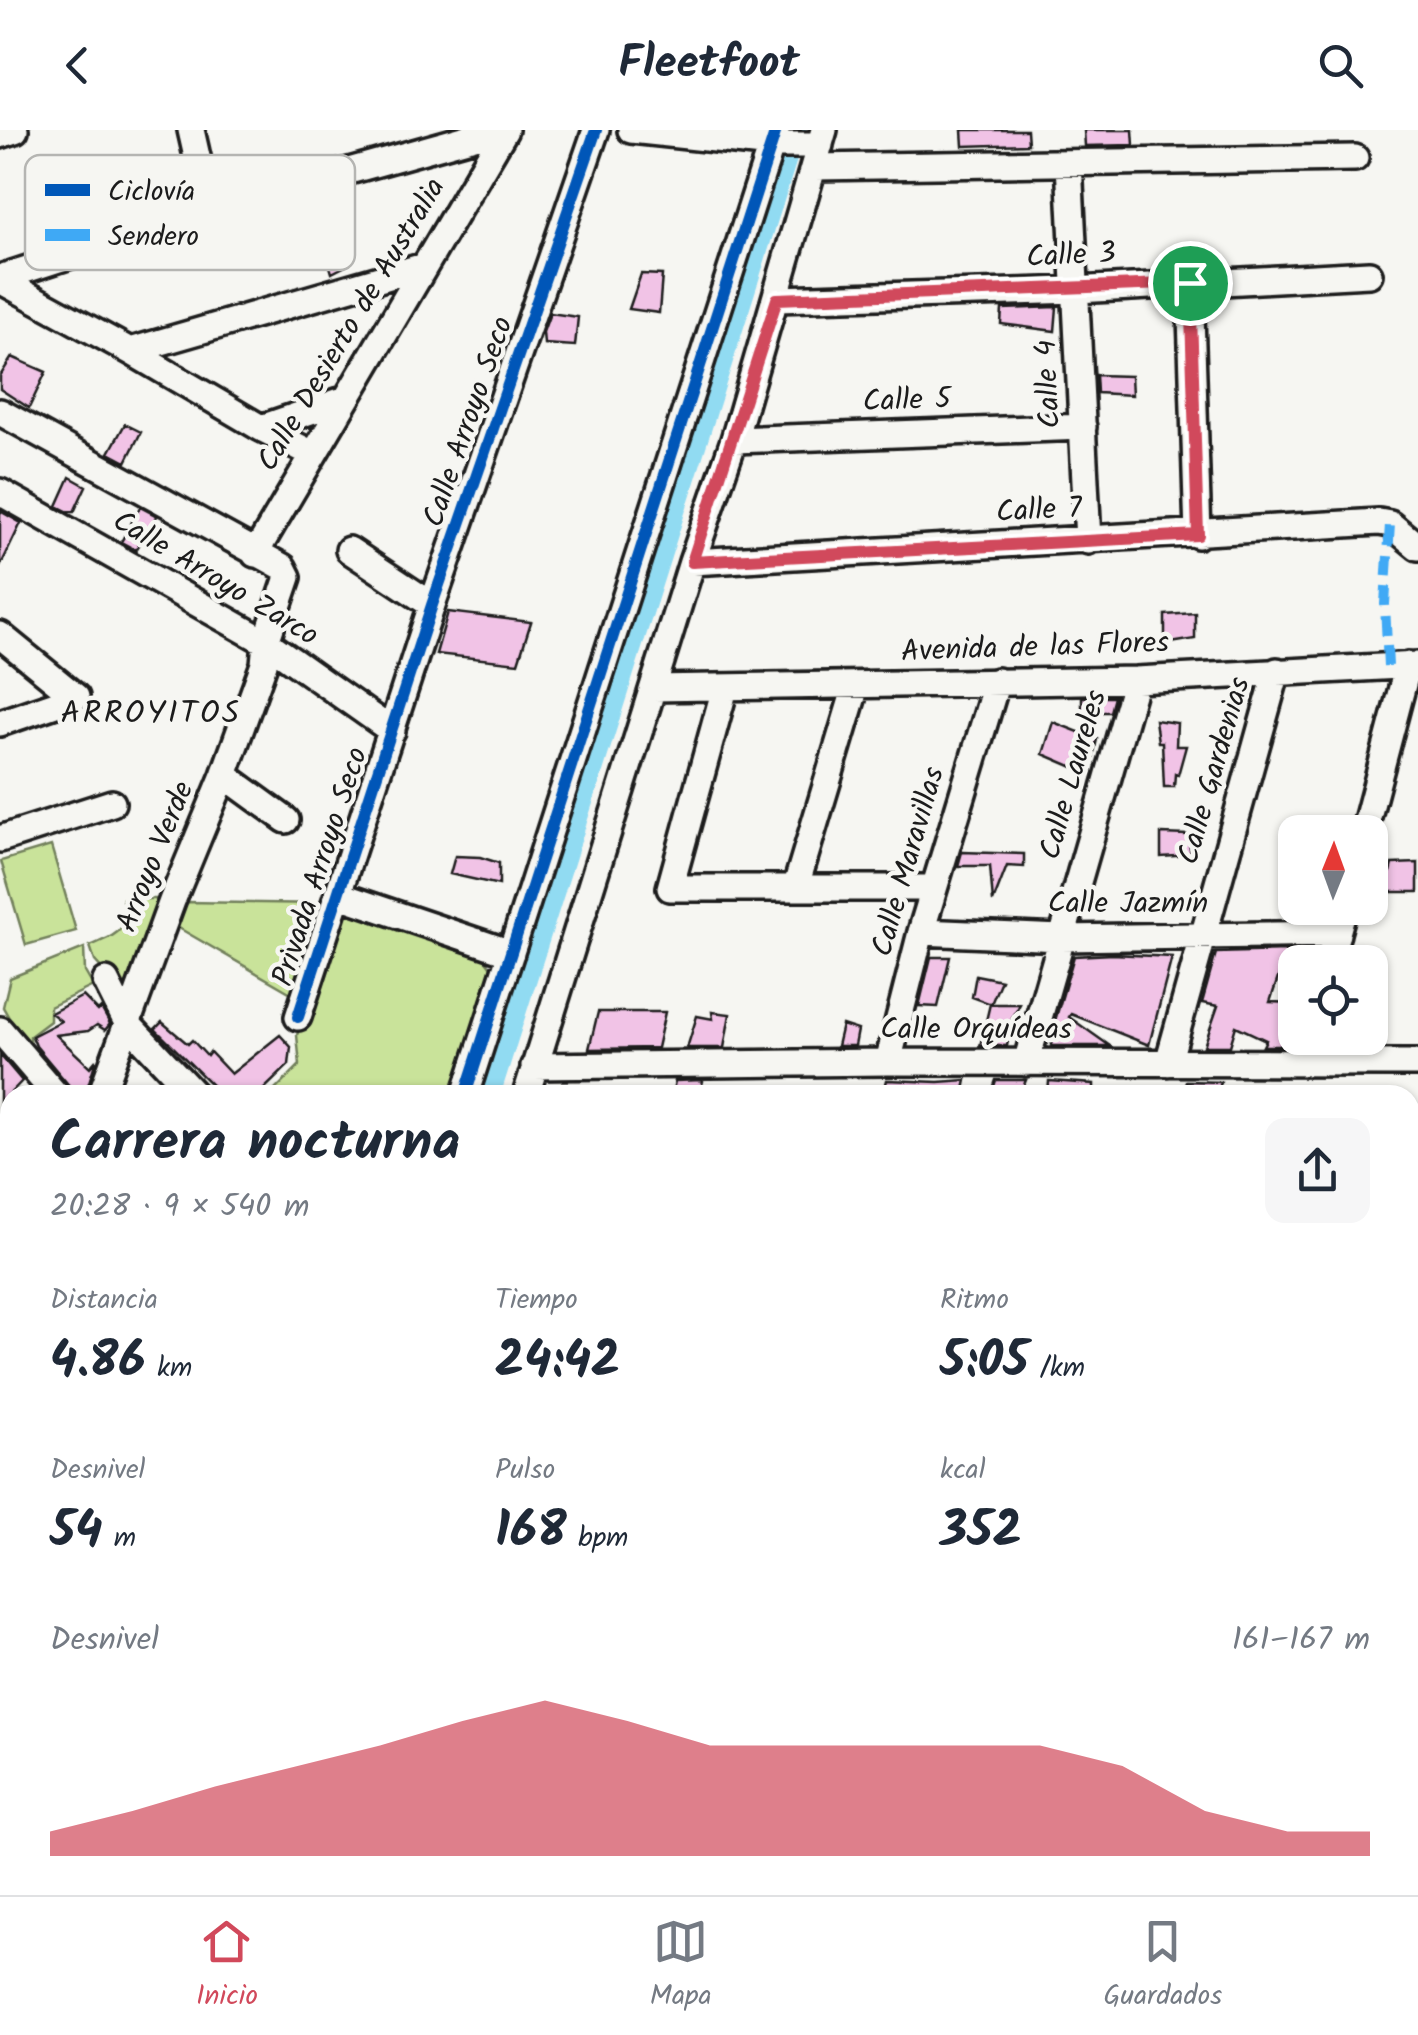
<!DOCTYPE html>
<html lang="es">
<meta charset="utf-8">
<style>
:root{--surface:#fff;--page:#f6f6f7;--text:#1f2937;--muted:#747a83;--line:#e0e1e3;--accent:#d1495b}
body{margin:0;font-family:Kalam,sans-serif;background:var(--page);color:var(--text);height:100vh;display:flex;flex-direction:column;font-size:38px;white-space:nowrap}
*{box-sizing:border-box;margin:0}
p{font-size:32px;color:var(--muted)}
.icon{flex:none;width:55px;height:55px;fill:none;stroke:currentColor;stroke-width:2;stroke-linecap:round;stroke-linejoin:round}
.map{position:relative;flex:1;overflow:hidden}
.details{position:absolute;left:0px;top:955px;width:1420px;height:810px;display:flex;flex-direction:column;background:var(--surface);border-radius:30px 30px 0 0;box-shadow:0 2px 8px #0004}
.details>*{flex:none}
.needle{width:65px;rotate:1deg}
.controls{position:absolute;left:1278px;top:685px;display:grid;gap:20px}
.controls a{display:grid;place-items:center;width:110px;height:110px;border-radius:20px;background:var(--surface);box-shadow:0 2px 8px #0004;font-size:50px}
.pin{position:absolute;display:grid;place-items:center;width:85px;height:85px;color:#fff;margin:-42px;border:5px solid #fff;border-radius:50%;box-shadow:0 2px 10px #0007}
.round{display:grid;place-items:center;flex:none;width:105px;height:105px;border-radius:20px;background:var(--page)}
.head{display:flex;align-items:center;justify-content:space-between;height:170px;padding:0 50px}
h1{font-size:55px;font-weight:800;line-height:75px}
.stats{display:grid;grid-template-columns:repeat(3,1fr);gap:15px;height:170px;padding:10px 50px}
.stats div{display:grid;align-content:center}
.stats b{font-size:50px;font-weight:800}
.stats small{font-size:28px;font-weight:400}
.stats p{font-size:28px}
.chart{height:280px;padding:20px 50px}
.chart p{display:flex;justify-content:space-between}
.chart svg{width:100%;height:180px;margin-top:10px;fill:var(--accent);opacity:.7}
header{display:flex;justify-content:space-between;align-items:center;height:130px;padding:0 50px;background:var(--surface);font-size:45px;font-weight:800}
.tabs{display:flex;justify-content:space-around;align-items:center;height:140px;border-top:2px solid var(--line);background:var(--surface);font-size:28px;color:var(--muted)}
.tabs a{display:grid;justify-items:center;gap:5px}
.tabs .on{color:var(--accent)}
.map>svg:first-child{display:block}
.green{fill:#c9e39a;stroke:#72805b;stroke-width:2.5}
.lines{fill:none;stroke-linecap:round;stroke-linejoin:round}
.canal{stroke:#91dbf2;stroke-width:20}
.building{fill:#f1c3e6;stroke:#1c1c1c;stroke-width:2.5}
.minor-casing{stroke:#1c1c1c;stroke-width:32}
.minor{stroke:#f6f6f2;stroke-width:25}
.quiet{stroke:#3fa9f5;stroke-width:10;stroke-dasharray:20 10;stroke-linecap:butt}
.cycleway-casing{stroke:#f6f6f2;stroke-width:19}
.cycleway{stroke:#0057b8;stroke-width:12}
.route-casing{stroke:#fff;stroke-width:20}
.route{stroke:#d1495b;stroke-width:12}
.labels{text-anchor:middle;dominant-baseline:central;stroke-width:9;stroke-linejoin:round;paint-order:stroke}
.street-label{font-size:30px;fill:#1c1c1c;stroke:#f6f6f2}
.neighbourhood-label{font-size:32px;letter-spacing:2.5px;fill:#1c1c1c;stroke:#f6f6f2}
.key{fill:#f6f6f2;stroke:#b5b5b2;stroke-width:2.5}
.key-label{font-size:28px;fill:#1c1c1c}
</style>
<header><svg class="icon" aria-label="back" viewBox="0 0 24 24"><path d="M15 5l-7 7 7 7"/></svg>Fleetfoot<svg class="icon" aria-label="search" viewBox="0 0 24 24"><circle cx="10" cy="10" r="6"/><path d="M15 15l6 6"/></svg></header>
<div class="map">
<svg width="1418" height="1765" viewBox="0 0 1418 1765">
<rect width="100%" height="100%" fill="#f6f6f2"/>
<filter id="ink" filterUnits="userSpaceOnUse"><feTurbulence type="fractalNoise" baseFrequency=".01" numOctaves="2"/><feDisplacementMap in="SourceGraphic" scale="20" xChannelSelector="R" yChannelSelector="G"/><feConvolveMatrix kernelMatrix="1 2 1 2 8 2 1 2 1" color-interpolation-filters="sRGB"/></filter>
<g filter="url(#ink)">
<path class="green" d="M51,716L76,801L26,815L1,731Z
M123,769H170L133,873L95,831L90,816C119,803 128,803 123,769Z
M184,772L329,774L298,867L177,797Z
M345,779L480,823L494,841L456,965H270L300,935L297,905Z
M84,818L85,842L93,856L50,877V891L30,906L31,920L16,910L12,893L3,877L10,848Z
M1410,1738L1418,1740V1765H1328V1755H1410Z"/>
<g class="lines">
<path class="canal" d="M490,965L796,0"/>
</g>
<path class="building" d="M962,0H1027L1028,14L963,16Z
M1084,0H1133L1134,15L1085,16Z
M338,111L340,118L345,116L349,134L332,143L324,116Z
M641,144L662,145L659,183L629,179Z
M1057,177L1055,201L1001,194L1002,179Z
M550,183L578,187L575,216L544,214L543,202Z
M12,227L46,242L29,278L0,259V246Z
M1096,245L1131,246L1132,265L1097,263Z
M125,294L141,302L126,332L109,323Z
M70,347L86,356L74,382H69L57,376Z
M140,377L157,386L136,420L121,412Z
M0,381L21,393L0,437Z
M448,482L531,492L518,533L436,524Z
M1195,483V509L1165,514V485Z
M1082,567H1114L1110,582H1082Z
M1155,590L1177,593L1176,616H1186L1178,645L1175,644L1174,657H1164L1162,612H1158Z
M1053,592L1097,609L1093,627H1083L1078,639L1043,624Z
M1161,704L1188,705L1191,725L1161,727Z
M962,722L1024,724V737L1007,736L993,772L990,736H958Z
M455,726L480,727L499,733V755L450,744Z
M1418,733V762H1385L1392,734Z
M1287,821L1270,872L1295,873V885L1280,916H1263L1266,910L1236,896L1230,916H1204L1218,876L1202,873L1216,823Z
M1113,824L1172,827L1149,915L1071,884L1069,887L1110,916H1051L1052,901L1074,826Z
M931,827H950L938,877L919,876Z
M976,845L1001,850L991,874L972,867Z
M83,866L98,881L101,878L110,894L105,900L97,895L88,901L56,905L90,937L96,930L85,965H77L36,916L32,906L61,891L51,883Z
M990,874H1020L1012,889L1007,916H980Z
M598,882H665L657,918L589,919Z
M712,882L730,884L724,918H687L697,886L713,889Z
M162,892L188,914L192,910L207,926L210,922L231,944L280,905L291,917L289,935L258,965H211L214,957L155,899Z
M842,895L858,900L855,916H837Z
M0,925L22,951L0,974Z
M887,950L938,952L966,950L963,965H883Z
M996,950H1026L1020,965H991Z
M675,951L702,950L703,951L699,965H672Z
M1049,951L1094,954V965H1048Z
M1186,951L1221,952L1217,965H1181Z"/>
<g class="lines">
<defs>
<path id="minor" d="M191,0L209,80
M631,0L772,15H820
M0,5L15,0
M1069,33L1088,411
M815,37L1355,28
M0,148L209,80L496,0
M0,150L130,221L261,298L313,324
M1190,153L1198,405
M777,169L1077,160L1369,144
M130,221L424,136
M0,282L283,437L288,447L266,512L264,534L224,645L172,771L101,965
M261,298L346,269
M734,310L1083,297
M0,362L266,512L392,601
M349,420L432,475
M255,424L505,0
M692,432L1379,392L1390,394L1418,417
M0,505L76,567
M653,558L1136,550L1418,535
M725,558L670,758H933
M0,593L76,567
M224,645L286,690
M1364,702L1408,535
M0,709L112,673
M796,756L856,556
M339,765L511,823
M921,802L1061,808L1337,804
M1329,832L1344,778
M106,851L127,893L195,965
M298,887L432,475L596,0
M0,900L56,965
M888,932L921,802L997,551
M1026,933L1136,550
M1168,933L1277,541
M1303,933L1309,908
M534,936L888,932L1418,933
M465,965L776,0
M526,965L692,432L734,310L824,0
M1413,1020L1415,1432
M0,1076L10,1087
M0,1251L10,1224
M0,1267L10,1278
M1410,1469H1418
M0,1478L10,1482
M0,1600L10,1602
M1410,1697L1417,1699
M914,1755V1765
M56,1765L57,1755
M260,1765L263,1755
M390,1765L393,1755"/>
</defs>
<use href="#minor" class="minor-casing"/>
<use href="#minor" class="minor"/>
<path class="quiet" d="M1388,536L1385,474L1390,394
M1413,1020L1415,1432"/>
<defs>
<path id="cycleway" d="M298,887L432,475L596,0
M465,965L776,0"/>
</defs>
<use href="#cycleway" class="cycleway-casing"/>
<use href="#cycleway" class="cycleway"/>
</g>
</g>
<g class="lines" filter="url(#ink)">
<defs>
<path id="route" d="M1190,153L1198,405L692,432L777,169Z"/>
</defs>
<use href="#route" class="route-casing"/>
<use href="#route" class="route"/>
</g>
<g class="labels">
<g class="street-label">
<text transform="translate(1071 126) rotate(-3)">Calle 3</text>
<text transform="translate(352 195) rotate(-59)">Calle Desierto de Australia</text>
<text transform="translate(1049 254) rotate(-93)">Calle 4</text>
<text transform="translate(907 271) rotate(-2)">Calle 5</text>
<text transform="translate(469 292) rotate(-71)">Calle Arroyo Seco</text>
<text transform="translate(1039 381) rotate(-3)">Calle 7</text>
<text transform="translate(215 449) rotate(31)">Calle Arroyo Zarco</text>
<text transform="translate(1035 518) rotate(-2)">Avenida de las Flores</text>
<text transform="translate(1215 641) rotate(-74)">Calle Gardenias</text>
<text transform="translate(1074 645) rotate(-74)">Calle Laureles</text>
<text transform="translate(156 727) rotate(-68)">Arroyo Verde</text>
<text transform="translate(909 732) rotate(-74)">Calle Maravillas</text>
<text transform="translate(321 737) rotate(-72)">Privada Arroyo Seco</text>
<text x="1128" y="774">Calle Jazmín</text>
<text x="976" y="900">Calle Orquídeas</text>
</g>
<g class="neighbourhood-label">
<text x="151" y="584">ARROYITOS</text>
</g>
</g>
<rect x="25" y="25" width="330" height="115" rx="15" class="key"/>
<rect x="45" y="54" width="45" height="12" fill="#0057b8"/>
<rect x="45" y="99" width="45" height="12" fill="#3fa9f5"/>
<g class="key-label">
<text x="108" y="70">Ciclovía</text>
<text x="108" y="115">Sendero</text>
</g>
</svg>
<div class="controls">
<a><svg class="needle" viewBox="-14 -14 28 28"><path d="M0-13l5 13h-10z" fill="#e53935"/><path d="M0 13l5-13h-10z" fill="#747a83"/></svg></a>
<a><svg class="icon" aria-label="locate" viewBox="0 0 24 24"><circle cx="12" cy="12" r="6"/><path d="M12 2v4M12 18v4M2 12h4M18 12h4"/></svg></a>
</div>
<div class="pin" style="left:1190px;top:153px;background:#1e9e55"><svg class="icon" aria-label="arrive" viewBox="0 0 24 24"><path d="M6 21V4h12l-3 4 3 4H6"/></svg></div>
<section class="details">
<div class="head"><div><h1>Carrera nocturna</h1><p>20:28 · 9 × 540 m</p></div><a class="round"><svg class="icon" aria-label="share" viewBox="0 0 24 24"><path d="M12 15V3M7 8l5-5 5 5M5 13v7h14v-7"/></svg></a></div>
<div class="stats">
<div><p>Distancia</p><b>4.86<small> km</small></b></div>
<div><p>Tiempo</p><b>24:42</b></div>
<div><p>Ritmo</p><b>5:05<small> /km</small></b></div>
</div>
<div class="stats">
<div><p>Desnivel</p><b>54<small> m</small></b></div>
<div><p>Pulso</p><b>168<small> bpm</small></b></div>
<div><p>kcal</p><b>352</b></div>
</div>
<div class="chart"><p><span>Desnivel</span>161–167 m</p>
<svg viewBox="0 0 160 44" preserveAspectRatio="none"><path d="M0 44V38L10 33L20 27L30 22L40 17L50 11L60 6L70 11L80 17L90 17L100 17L110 17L120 17L130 22L140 33L150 38L160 38V44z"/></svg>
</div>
</section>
</div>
<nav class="tabs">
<a class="on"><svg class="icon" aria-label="home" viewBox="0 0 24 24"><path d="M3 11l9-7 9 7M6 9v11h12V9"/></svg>Inicio</a>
<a><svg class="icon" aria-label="map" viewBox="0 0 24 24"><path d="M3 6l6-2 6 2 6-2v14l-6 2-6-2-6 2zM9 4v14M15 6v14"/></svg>Mapa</a>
<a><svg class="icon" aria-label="saved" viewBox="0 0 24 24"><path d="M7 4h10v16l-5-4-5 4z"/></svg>Guardados</a>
</nav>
